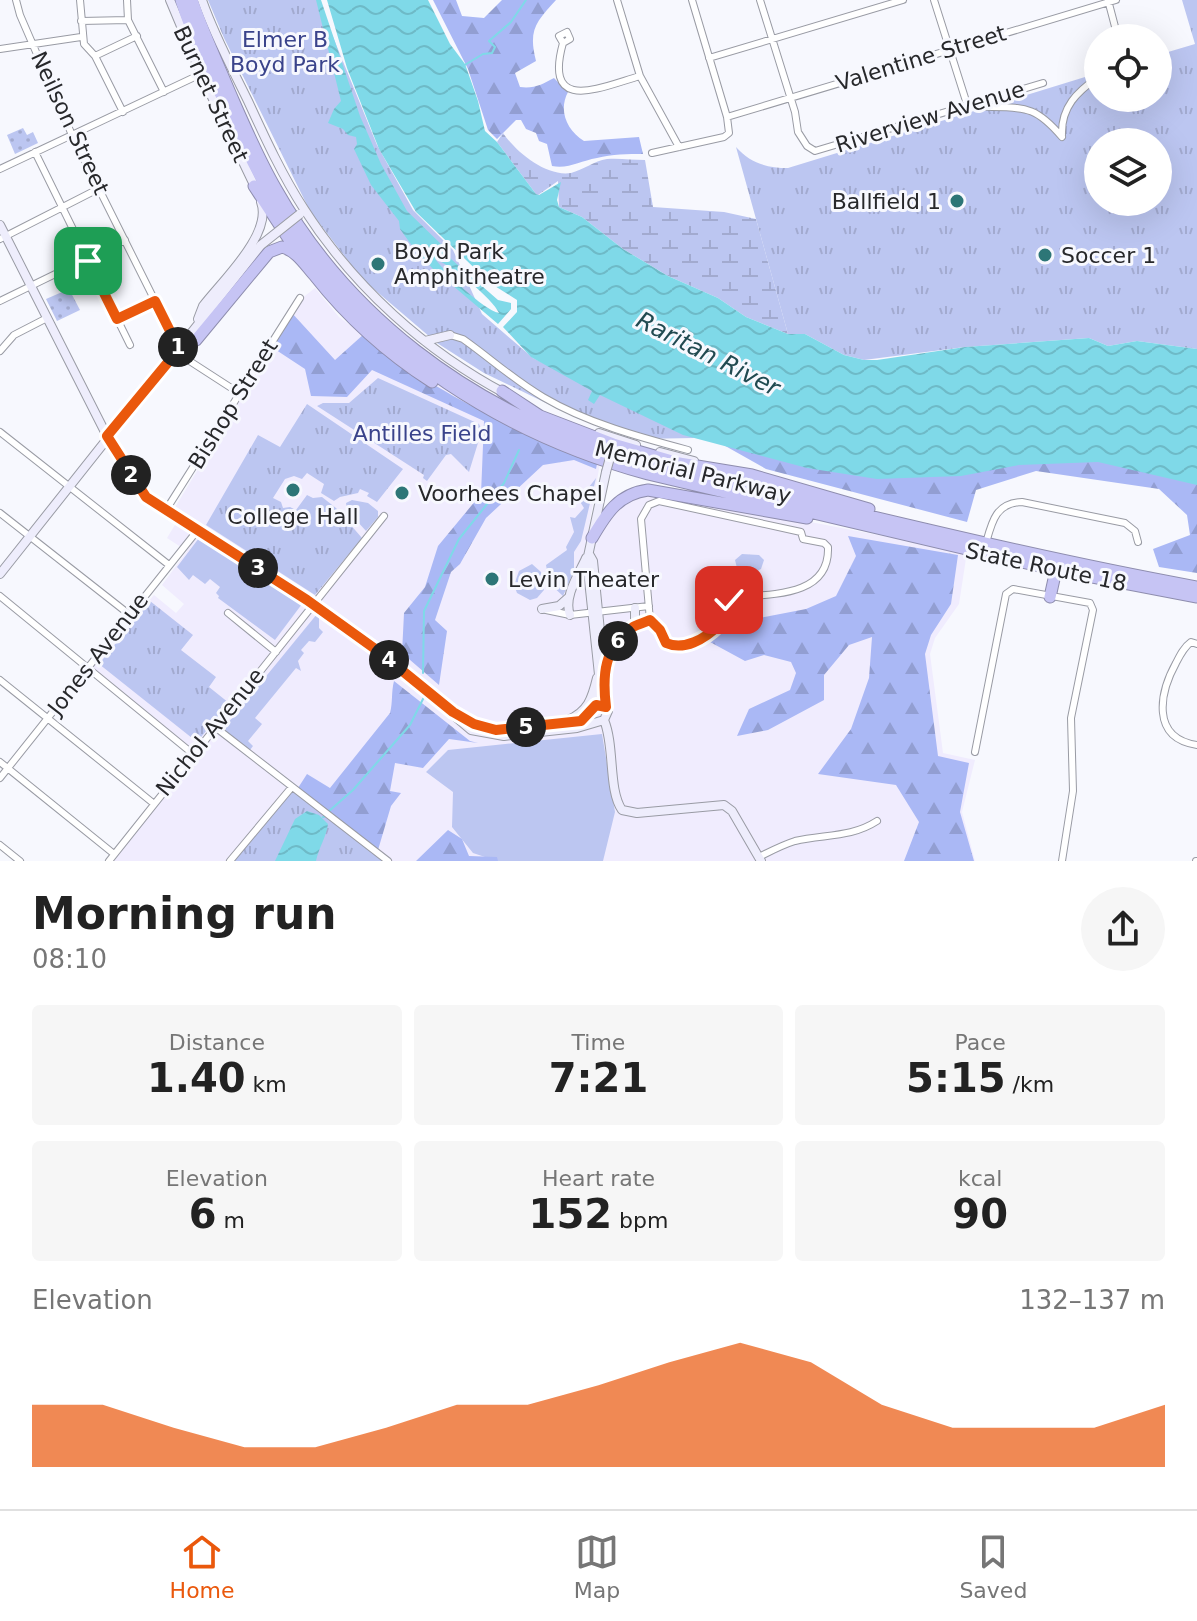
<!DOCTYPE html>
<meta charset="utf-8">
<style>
:root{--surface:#fff;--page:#f6f6f6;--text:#222;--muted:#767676;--line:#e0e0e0;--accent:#ea580c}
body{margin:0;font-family:"DejaVu Sans",sans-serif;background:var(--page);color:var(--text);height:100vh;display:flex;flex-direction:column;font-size:30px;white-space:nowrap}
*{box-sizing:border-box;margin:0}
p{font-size:26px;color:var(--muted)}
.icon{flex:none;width:44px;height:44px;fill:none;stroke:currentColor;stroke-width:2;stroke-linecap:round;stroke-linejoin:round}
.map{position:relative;height:861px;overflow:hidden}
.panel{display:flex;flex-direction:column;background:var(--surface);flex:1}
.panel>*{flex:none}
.fabs{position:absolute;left:1084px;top:24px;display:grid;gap:16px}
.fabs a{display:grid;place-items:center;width:88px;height:88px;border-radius:50%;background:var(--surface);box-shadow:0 8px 32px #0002;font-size:40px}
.pin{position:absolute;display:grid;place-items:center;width:68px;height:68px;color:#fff;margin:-34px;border-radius:16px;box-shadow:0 4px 12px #0006}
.km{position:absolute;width:40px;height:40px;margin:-20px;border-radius:50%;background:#222;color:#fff;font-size:22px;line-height:40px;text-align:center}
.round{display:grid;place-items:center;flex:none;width:84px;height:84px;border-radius:42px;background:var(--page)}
.head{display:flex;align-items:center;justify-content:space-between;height:136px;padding:0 32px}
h1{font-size:44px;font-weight:700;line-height:60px}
.metrics{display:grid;grid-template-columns:repeat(3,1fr);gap:12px;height:136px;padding:8px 32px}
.metrics div{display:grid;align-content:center;border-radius:8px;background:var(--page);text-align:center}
.metrics b{font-size:40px;font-weight:700}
.metrics small{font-size:22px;font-weight:400}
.metrics p{font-size:22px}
.chart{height:224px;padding:16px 32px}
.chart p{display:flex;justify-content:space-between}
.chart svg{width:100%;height:144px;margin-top:8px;fill:var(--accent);opacity:.7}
.menu{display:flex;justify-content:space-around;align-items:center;height:112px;border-top:2px solid var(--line);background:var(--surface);font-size:22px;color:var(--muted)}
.menu a{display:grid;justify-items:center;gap:4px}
.menu .selected{color:var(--accent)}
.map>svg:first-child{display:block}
.education{fill:#f0ecfe}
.grass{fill:#bcc6f1}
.forest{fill:url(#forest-firs)}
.wetland{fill:url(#wetland-marsh)}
.park{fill:url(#park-tufts);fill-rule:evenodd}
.garden{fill:url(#garden-dots)}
.water{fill:url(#water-waves);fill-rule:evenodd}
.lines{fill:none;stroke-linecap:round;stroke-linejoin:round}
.stream{stroke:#7fd9e8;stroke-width:2}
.street-casing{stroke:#999ba4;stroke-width:8}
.secondary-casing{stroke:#999ba4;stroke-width:10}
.highway-casing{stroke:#8e8dae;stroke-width:13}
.street{stroke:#fff;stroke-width:6}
.secondary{stroke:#eeedfc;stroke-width:8}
.highway{stroke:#c6c4f4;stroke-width:11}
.secondary-bridge-casing{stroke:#999ba4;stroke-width:10;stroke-linecap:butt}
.secondary-bridge{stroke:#eeedfc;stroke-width:8}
.route-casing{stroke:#fff;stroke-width:16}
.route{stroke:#ea580c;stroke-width:10}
.poi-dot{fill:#2d7677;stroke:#f7f8fe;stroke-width:3}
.labels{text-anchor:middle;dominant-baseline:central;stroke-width:6;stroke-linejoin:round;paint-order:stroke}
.park-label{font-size:22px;fill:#3a438b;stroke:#f7f8fe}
.street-label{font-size:22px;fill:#27282b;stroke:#f7f8fe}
.poi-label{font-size:22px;fill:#27282b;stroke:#f7f8fe;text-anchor:start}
.water-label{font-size:24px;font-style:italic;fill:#214a51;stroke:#f7f8fe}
</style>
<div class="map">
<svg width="1197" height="861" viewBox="0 0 1197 861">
<defs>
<pattern id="forest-firs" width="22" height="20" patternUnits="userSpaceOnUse" patternTransform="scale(2)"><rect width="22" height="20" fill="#aab8f5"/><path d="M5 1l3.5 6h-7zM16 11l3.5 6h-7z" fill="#929ed2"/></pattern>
<pattern id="wetland-marsh" width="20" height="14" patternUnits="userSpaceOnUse" patternTransform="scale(2)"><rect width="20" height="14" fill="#bcc6f1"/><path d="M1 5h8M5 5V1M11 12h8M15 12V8" fill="none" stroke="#a2aacf"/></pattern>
<pattern id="park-tufts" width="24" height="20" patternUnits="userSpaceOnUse" patternTransform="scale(2)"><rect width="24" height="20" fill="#bcc6f1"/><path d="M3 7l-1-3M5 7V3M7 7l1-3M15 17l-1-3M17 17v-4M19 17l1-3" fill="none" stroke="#a2aacf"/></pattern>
<pattern id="garden-dots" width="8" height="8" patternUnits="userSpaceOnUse" patternTransform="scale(2)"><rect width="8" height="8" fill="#bcc6f1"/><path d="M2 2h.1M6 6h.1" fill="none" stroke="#a2aacf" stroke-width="1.8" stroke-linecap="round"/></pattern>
<pattern id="water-waves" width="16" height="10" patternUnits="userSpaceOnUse" patternTransform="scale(2)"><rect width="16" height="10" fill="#7fd9e8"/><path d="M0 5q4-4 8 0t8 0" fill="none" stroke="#6ebac7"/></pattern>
</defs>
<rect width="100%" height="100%" fill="#f7f8fe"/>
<path class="education" d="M315,288L339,317L393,357L477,408L600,463L587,538L622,505L645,496L664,494L967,552L959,604L935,638L930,654L943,753L975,760L962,812L975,861H108L193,754L89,667L117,638L154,595L176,613L184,604L162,585L187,551L167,538L181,515L174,509L301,299Z"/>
<path class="grass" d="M596,478L581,541L574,552V571L563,596L549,583L546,565L567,550L566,547L574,532L570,517L575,518L584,508L579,500Z
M352,500L368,503L378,511V517L366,531L347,510L346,503Z
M199,538L302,604L275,640L218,598L219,596L216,593L220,587L210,579L205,584L193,575L189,580L177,567Z
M532,564L541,572L544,590L537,598L530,600L517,593L514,585L519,571Z
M317,614L319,617V628L323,632L315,642L309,641L301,650L304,653L298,661L301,671L296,668L255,718L262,724L248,741L253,746L250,750L223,729Z
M602,734L615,812L603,861H497L473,853L452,827L453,792L426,772L448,750Z"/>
<path class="forest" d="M433,0H456L462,16L484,18L502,0H556C536,22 528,30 536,61L515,73L520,87C534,89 543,84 554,78L568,92C558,111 567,130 584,141L639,137L643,154C628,154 612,154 597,158C580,161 569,169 552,166L547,144L539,141L536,133L526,129L521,120H516L497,139L488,130L468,69Z
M291,312L335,360L364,334C435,395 513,427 597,464L596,469L574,460L543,465L486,518L460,564L451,572L435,620L447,631L439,685L402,653L404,613L425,587L438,546L481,494L484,421L372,370L347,397L311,396L305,369L270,346Z
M720,443L1162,458L1197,479V573L1159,567L1153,549L1190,535L1187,515L1159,489L1036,471L976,490L967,522L766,469Z
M848,536L958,555L951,604L931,635L925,654L938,756L969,763L960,812L974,861H904L919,822L896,785L818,774L851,729L869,678L872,637L849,645L824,675V700L768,730L737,736L749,709L790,690L796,673L791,662L764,655L745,661L710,642L729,624L806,609L836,596L856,556Z
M394,681L470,741L478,743L449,739L423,768L395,763L390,791L401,793L391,806L378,850L298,788L307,774L330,788L390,713C393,702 391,693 394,681Z
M448,830L462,839L469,856L497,857L498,861H416Z"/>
<path class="wetland" d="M503,133C516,152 546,177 571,173C583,170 594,161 607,159C619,158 633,160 645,160L653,207L724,212L756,219L788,334L746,317L718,298L668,276L623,249L582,217L559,207L558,181L538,195L536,194L497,142Z"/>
<path class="park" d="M208,0H318L377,145L413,210L453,250L482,314L533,358L695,438L637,439L579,419L484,373L437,343L362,279L310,211L224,38Z
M1182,0H1197V349L1137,341L1108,346L1089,338L965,347L864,360L844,355L805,334H788L736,147C750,163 767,168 788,168L1098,73V98H1158V55L1195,44ZM1098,142H1158V202H1098Z
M378,378L479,424L482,430L469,472L451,454L446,455L427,481L423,478L424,475L317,406L323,403H349Z
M307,404L403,469L377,502L367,496L369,493L360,489L358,493L340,497L334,501L321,493L324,484L307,473L302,479L294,476L285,479L273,498L281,502L283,508L290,507L296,510L307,495L313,498L322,497L336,508L362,538L315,595L206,525L258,435L280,447Z
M742,554L759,555L764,560L761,569L757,571L737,568L735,560Z
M150,601L193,635L181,650L216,677L209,687L229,703L197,742L99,664Z
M292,788L387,861H233Z"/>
<path class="garden" d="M23,128L27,135L33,132L38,143L15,154L7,135Z
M69,289L80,310L57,321L46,299Z"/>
<path class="water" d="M316,0H321L360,116L381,164L407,211L443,246L451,259L498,300L511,303V309L498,324L432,268L410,243L400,229L399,221L371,185L354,149L357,144L356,137L348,135L343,129L328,123L334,109L341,101ZM435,259C450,264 493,299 499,313C482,309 447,274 435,259Z
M327,0H428L450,44L465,64L478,101L485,131L497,142L536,194L539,195L561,182L557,200L559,207L582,217L623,249L668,276L718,298L746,317L788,334H805L844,355L864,360H877L965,347L1089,338L1108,346L1137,341L1197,349V485L1098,462L1019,465L961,476L877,479L807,468L683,435L600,395L594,404L588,400L592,391L531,357L503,327L517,312V300L490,283L416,212L379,149L347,68Z
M307,811L319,815L328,824C326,838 319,847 316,861H275L295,819Z"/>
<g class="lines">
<path class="stream" d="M463,66L483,54L492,53L495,47L489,41L511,22L526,0
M423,673L424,611L459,539L504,483L519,450
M328,812L353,790L410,725L424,697
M323,817H324"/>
<defs>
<path id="street" d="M16,0L20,15L72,135L180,351L188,360L239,393
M80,0L84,44L95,56L123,112
M127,0L128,20L164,92
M617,0L640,76L679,147
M760,0L795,112L798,132L807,146L815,151L1043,83
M934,0L966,101C975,106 982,107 992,107C1028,107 1038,109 1062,137
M1108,0L1118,38
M81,21L128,20
M563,43L559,36L567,32L570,39L563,43C543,115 601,87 640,76
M0,49L81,37
M95,56L137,36
M709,58L903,0
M727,117L1116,0
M1062,135C1061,107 1077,92 1098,77
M35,152L130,345
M652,153L724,137L729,133L727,117L692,0
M0,169L201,74
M0,239L100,188
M0,301L125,240
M117,319L155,301
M450,335L463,339C490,358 515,381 543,397C587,423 639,437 688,450
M0,351L14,335L47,318
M0,432L169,565
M659,501L801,532L803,539L824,543L828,547C830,598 769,594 733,597C726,605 726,614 721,622C713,634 692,644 679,648L666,643L660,630L650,620L641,519L649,505Z
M166,510L300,298
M0,513L130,615
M986,543C992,521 996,503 1022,502L1125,523L1135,531L1138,542
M0,596L193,754
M546,610L570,615L649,606
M228,613L276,652
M1197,644L1191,642C1184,647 1180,655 1176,663C1160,692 1150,738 1197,745
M0,680L153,803
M215,727L388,861
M975,752L1006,594L1013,589L1090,603L1093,610L1071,718L1073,791L1062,861
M0,762L114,854
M0,778L197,531
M0,845L20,861
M759,857C771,851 782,845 795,841C823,834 851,838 877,821
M109,861L384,516
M230,861L291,788
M1196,861H1197"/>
<path id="secondary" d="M170,0L201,74L256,189
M202,0C214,35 232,68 248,101C265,138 282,175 304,209C354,287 425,351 506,394
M0,225L107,436L146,497L307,600L378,651L471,730L504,736L577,728L604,720
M198,319L203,306C222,281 273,234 261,202
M425,341L450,335
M599,433L636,445
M660,452L694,461
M589,554L593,561L608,711L604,720
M0,574L261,245
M542,609L559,606L568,598
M570,615C563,597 579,574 586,558
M606,663L612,647L635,625V608
M594,706L600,696V684L587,561L606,472
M454,712L474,724L496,730L574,723L585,718L591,712
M568,720C588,711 592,699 597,678
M604,720C615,746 608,790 622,810L637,813L724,805L732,811L761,861"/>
<path id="highway" d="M181,0C193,38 211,75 229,111C247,152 266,192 291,229C375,353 505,435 648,474L1056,570L1197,597
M192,0C203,32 217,62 230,93C244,125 258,158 276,189C348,317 468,405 606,451C671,473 739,485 806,501C936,532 1066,563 1197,587
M254,186L298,253
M179,349L196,340L269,252L282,247C297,251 305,265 315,276C348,318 387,353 432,382
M502,391L540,416L613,444L679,463L752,475L869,509
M592,538C606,514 618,494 648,490L807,518
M1050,597L1056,570"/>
</defs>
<use href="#street" class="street-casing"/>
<use href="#secondary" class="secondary-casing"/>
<use href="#highway" class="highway-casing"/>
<use href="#street" class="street"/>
<use href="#secondary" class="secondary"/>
<use href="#highway" class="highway"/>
<defs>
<path id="secondary-bridge" d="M261,245L300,214
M606,472L613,447"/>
</defs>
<use href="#secondary-bridge" class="secondary-bridge-casing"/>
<use href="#secondary-bridge" class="secondary-bridge"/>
</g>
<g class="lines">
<defs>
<path id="route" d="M88,261L117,319L155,301L179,349L107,436L146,497L307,600L378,651L453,712L474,724L496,730L581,721L596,705L606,707C602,675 604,647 633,627C637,624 644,623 650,620L660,630L666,643C684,651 705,639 719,625C724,619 726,608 729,600"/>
</defs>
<use href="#route" class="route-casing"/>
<use href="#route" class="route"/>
</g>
<g class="poi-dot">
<circle cx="957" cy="201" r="8"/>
<circle cx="1045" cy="255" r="8"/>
<circle cx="378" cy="264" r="8"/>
<circle cx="293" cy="490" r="8"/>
<circle cx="402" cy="493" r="8"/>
<circle cx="492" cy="579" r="8"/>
</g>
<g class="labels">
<g class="park-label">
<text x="285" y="39">Elmer B<tspan x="285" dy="25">Boyd Park</tspan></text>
<text x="422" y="433">Antilles Field</text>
</g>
<g class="street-label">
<text transform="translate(921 58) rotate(-17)">Valentine Street</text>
<text transform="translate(211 94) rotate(65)">Burnet Street</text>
<text transform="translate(930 117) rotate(-17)">Riverview Avenue</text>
<text transform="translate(70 123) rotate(65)">Neilson Street</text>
<text transform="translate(233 404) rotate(-58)">Bishop Street</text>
<text transform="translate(693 472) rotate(14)">Memorial Parkway</text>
<text transform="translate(1046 567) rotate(12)">State Route 18</text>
<text transform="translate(98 654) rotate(-52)">Jones Avenue</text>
<text transform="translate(210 732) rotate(-51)">Nichol Avenue</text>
</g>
<g class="poi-label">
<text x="941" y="201" text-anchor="end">Ballfield 1</text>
<text x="394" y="251">Boyd Park<tspan x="394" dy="25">Amphitheatre</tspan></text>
<text x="1061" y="255">Soccer 1</text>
<text x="418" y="493">Voorhees Chapel</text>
<text x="293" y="516" text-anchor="middle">College Hall</text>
<text x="508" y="579">Levin Theater</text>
</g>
<g class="water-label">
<text transform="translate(708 354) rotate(27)">Raritan River</text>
</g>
</g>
</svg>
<div class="fabs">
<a><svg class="icon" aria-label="locate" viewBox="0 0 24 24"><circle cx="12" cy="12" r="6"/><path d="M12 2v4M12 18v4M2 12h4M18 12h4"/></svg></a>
<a><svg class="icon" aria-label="layers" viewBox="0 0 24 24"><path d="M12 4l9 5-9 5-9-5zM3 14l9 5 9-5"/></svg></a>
</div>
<div class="pin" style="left:88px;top:261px;background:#1e9e55"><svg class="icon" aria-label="arrive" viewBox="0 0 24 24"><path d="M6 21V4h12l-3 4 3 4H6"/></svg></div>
<div class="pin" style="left:729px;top:600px;background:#d93025"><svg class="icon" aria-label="check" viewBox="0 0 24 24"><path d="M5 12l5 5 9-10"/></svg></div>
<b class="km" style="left:178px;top:347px">1</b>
<b class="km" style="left:131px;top:475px">2</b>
<b class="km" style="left:258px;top:568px">3</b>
<b class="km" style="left:389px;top:660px">4</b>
<b class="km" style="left:526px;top:727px">5</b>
<b class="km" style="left:618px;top:641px">6</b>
</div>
<section class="panel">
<div class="head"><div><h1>Morning run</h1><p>08:10</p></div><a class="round"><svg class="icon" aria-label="share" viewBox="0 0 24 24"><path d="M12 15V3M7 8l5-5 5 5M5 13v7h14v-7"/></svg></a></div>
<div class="metrics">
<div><p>Distance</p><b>1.40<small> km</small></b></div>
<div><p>Time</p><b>7:21</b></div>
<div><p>Pace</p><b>5:15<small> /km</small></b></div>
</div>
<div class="metrics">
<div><p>Elevation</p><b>6<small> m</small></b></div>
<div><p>Heart rate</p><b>152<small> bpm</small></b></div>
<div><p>kcal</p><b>90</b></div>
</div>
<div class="chart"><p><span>Elevation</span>132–137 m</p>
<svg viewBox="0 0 160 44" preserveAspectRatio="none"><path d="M0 44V25L10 25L20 32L30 38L40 38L50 32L60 25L70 25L80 19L90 12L100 6L110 12L120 25L130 32L140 32L150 32L160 25V44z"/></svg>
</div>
</section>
<nav class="menu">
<a class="selected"><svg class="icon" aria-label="home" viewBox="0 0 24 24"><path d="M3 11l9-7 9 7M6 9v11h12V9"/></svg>Home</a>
<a><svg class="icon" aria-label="map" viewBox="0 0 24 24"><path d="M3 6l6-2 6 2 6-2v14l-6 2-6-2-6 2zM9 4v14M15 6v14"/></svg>Map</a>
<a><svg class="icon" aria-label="saved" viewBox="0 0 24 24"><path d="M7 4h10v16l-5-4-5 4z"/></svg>Saved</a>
</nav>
